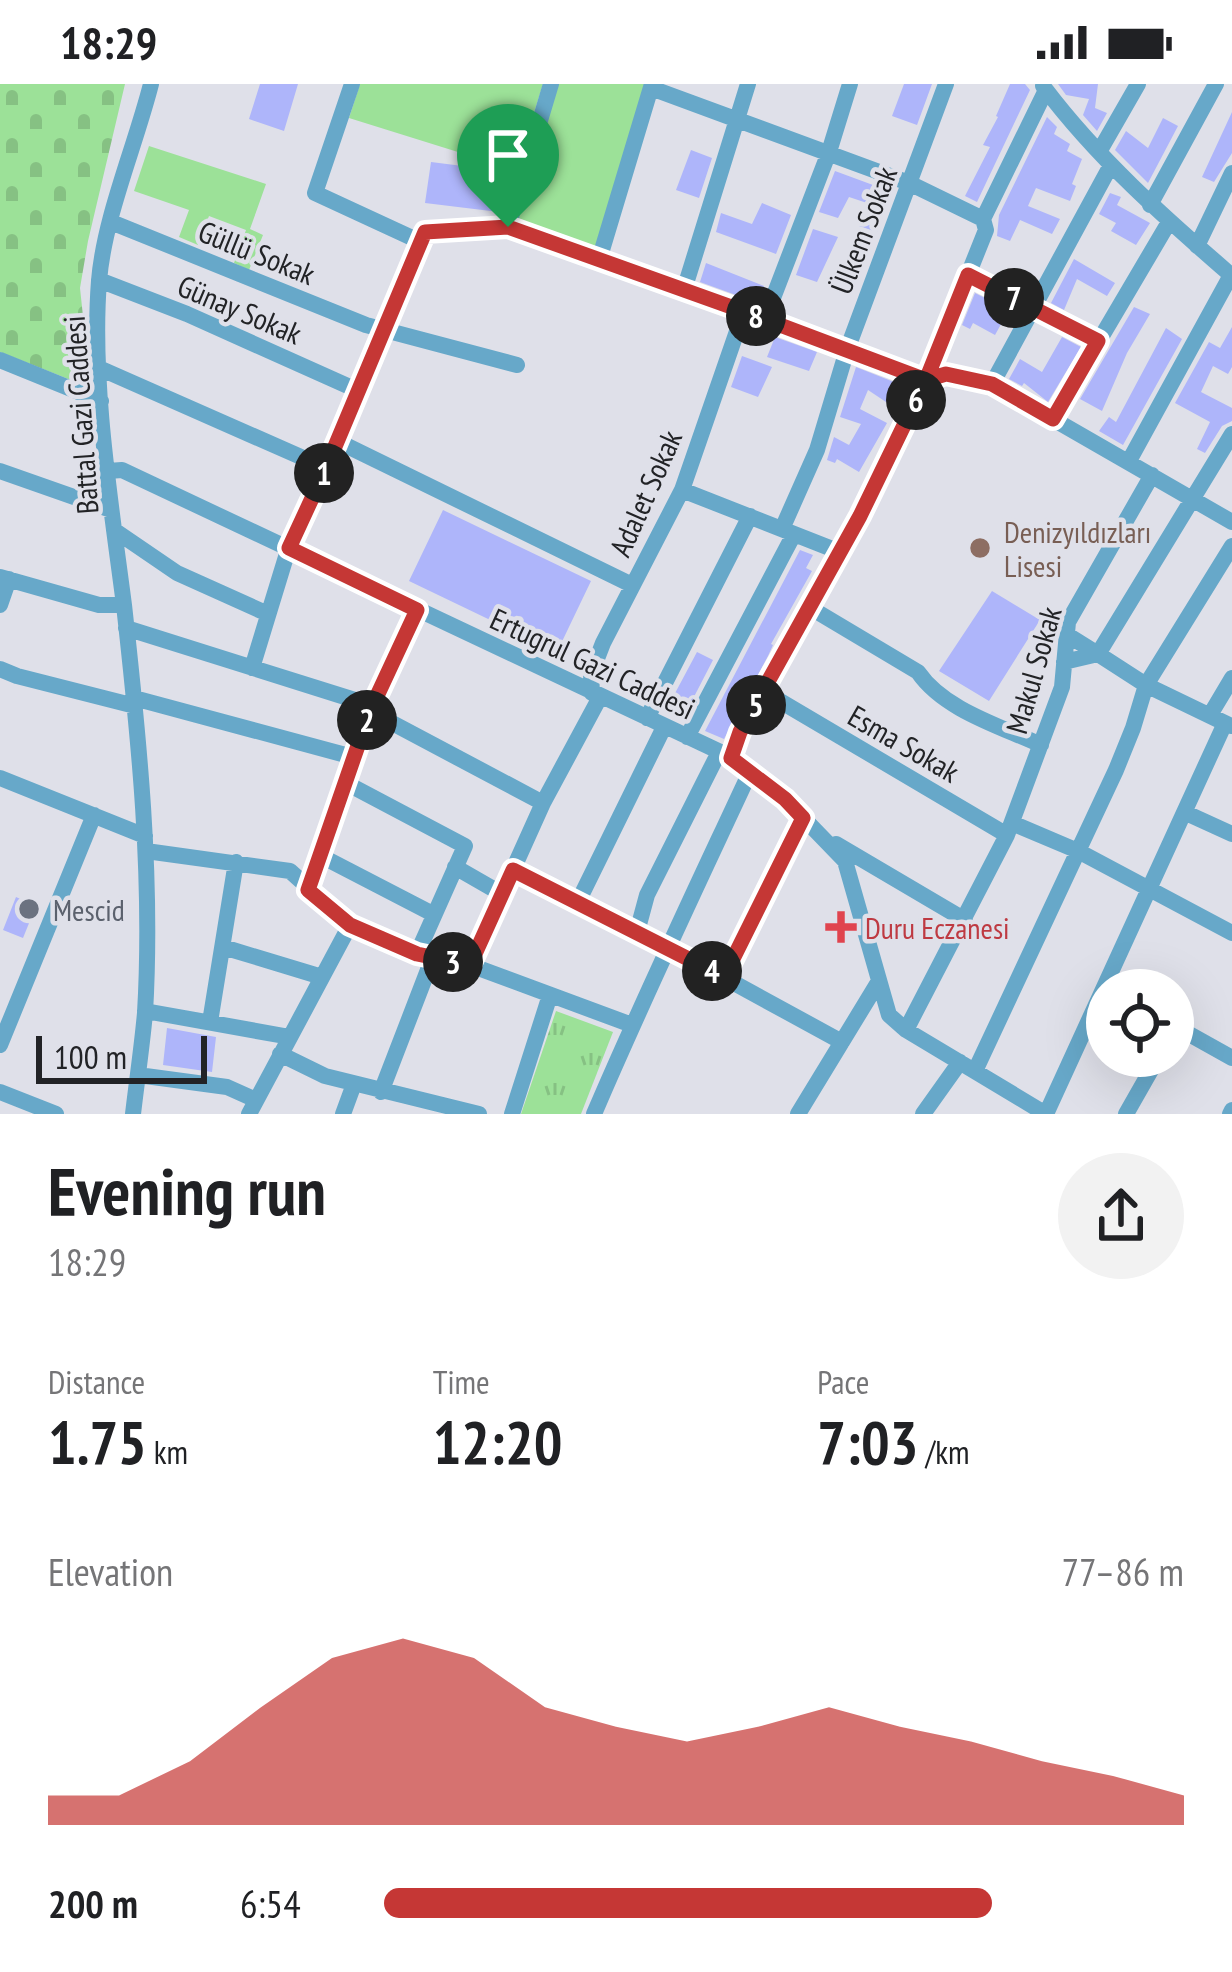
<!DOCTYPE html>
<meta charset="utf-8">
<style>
:root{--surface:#fff;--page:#f2f2f2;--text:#202124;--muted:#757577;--accent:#c53735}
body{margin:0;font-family:"PT Sans Narrow",sans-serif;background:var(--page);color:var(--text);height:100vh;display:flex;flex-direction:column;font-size:45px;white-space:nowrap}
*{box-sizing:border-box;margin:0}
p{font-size:39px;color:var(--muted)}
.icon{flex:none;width:66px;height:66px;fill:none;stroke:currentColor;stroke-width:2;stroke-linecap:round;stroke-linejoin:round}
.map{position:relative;height:1030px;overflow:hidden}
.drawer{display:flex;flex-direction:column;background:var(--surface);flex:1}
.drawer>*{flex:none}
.tools{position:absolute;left:1086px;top:885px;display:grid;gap:24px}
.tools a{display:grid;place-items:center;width:108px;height:108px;border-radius:50%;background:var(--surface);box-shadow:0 12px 48px #0002;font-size:60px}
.scale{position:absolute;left:36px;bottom:30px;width:171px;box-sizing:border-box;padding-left:12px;border:6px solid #222326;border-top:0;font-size:33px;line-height:42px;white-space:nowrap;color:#222326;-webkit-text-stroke:9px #dfe0e9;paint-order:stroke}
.pin{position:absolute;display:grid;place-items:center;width:102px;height:102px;color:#fff;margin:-123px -51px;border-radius:50% 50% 50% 0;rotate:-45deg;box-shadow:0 0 12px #0007}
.pin .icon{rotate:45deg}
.km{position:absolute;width:60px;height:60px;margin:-30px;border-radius:50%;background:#222;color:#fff;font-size:33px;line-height:60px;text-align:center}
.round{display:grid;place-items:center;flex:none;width:126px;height:126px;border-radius:63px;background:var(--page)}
.overview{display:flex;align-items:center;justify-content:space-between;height:204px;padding:0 48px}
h1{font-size:66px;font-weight:600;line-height:90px}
.figures{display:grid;grid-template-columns:repeat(3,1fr);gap:18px;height:204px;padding:12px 48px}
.figures div{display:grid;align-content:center}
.figures b{font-size:60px;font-weight:600}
.figures small{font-size:33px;font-weight:400}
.figures p{font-size:33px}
.chart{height:336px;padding:24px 48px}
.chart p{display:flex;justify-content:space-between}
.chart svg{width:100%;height:216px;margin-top:12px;fill:var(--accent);opacity:.7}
ul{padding:0 48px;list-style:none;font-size:39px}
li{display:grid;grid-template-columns:192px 144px 1fr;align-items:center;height:90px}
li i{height:30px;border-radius:15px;background:var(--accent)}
.status{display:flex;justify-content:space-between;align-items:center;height:84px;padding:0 60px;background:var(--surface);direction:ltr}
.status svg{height:33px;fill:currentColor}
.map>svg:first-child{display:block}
.grass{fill:#9ce198}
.cemetery{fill:url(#cemetery-stones)}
.park{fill:url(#park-tufts)}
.building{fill:#aeb5fa}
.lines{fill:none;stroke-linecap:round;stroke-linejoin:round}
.minor{stroke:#67a8c9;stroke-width:16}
.route-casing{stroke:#fff;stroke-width:24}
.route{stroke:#c53735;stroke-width:15}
.education-dot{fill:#8d6e63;stroke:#dfe0e9;stroke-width:4.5}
.worship-dot{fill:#6b7280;stroke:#dfe0e9;stroke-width:4.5}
.health-dot{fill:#e0444e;stroke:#dfe0e9;stroke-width:4.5}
.labels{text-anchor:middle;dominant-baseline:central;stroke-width:9;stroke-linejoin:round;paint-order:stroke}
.street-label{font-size:30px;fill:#222326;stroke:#dfe0e9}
.education-label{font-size:30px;fill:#785e54;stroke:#dfe0e9;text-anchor:start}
.worship-label{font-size:30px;fill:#5b616d;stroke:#dfe0e9;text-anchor:start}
.health-label{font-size:30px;fill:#be3a42;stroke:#dfe0e9;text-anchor:start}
</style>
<div class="status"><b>18:29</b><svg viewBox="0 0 49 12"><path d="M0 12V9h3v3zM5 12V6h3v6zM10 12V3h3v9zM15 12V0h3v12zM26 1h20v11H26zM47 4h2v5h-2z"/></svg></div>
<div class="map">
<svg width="1232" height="1030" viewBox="0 0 1232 1030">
<defs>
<pattern id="cemetery-stones" width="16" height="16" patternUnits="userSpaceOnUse" patternTransform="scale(3)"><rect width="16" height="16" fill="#9ce198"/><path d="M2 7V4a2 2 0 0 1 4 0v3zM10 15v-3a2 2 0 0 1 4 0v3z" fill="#86c183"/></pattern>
<pattern id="park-tufts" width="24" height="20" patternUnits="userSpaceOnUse" patternTransform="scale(3)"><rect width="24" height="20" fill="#9ce198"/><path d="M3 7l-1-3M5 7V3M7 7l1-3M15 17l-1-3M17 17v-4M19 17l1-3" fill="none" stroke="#86c183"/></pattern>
</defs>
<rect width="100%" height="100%" fill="#dfe0e9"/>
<path class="grass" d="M360,0H543L516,86L349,34Z
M556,0H649L595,169L513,143Z
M149,62L266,100L250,145L263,151L249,186L234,179L246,146L209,132L198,161L179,153L189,126L134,107Z"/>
<path class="cemetery" d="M0,0H125L88,157L80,204L89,289L86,302L0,268Z"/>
<path class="park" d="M556,927L613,948L581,1030H521Z"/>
<path class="building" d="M260,0H298L284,47L249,35Z
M904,0H932L917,41L892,32Z
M1010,0H1025L1030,6L977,118L965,112L990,63L983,61L998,33L996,32Z
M1058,0H1098L1095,24L1107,29L1097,47L1083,31L1089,15L1066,11Z
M1232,28V69L1214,98L1202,93Z
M1047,33L1057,43L1054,50L1070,60L1067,67L1082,75L1072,100L1076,102L1070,117L1036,104L1028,122L1060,135L1052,150L1020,136L1010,157L997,152L999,131Z
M1163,34L1178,42L1148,99L1115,66L1126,47L1148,64Z
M691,66L712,74L699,114L676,106Z
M431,78L510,88L499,128L425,119Z
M835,87L892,108L877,148L859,142L867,119L849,113L838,134L819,128Z
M1110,109L1121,113L1117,121L1150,139L1136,161L1111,147L1116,139L1099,130Z
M762,119L791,131L776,170L716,148L721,129L752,140Z
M813,145L838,153L817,198L796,191Z
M1074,175L1115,199L1107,212L1077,195L1064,226L1051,219Z
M706,179L764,202L758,219L700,198Z
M975,209L1009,226L995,251L973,239L970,245L962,241Z
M1134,223L1150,230L1127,269L1102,327L1080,315Z
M1232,243V283L1228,290L1213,282L1201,308L1232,324V337L1222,342L1205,369L1197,365L1210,338L1175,319L1209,258L1220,264Z
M1166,244L1182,255L1123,361L1099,347L1109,333L1116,338Z
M775,253L817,268L809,287L767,273Z
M1062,253L1081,263L1048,318L1024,299L1022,302L1009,295L1020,275L1042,288Z
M742,272L772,283L758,313L731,303Z
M856,283L904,302L892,322L868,306L860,325L887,339L859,388L837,375L835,379L827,376L834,353L849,361L861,340L840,333Z
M443,426L591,497L557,568L409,497Z
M800,466L813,471L806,484L812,487L771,560L773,561L768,572L724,655L705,647Z
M992,507L1040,536L989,617L939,587Z
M697,568L713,576L682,636L665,628Z
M16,813L36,822L23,854L3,846Z
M167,944L216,953L212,988L163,981Z"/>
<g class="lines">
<path class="minor" d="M352,0L315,109L421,158
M1043,2C1097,74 1164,133 1232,192
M651,4L909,99L983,135
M1099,68L1138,0
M1150,121L1216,0
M111,138L366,241L517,281
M508,143L551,0
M1197,162L1232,89
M599,176L652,0
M968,191L1098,257
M99,196L187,230L359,307
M684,206L748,0
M765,235L829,68L850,0
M0,276L101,317
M99,284L326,384
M992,300L1111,81
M1053,335L1169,138
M337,357L632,501
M1129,377L1231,191
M0,387L111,426
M108,387L122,386L731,673L785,715L845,777L889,931L906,946L1046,1030
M682,406L840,468
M782,445L817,366L847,266L946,0
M114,446L177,489L268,530
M0,493L99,521H124C111,420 91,299 99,197C104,134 135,63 151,0
M0,521L9,495
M124,521C139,656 153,793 145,929C142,962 137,996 133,1030
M809,523L918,588C944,626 1000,642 1041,661
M126,544L361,618L381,633L543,719
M1066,550L1098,570L1232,350
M1064,578L1098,570L1146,601L1231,642
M252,584L289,463L326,384L425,148L508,143L751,230L926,296L947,289L992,300L1232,438
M0,585L17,592L135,622
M763,607L1007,751L1062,603L1068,538L1152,391
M592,609L591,590L603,559L682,406L744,227
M134,614L353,673
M1210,631L1232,594
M647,634L750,432
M687,653L794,450
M731,673L740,648L860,432L926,296L986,146L983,135L1046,6
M0,694L145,752
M344,698L465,762L417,870
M1186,729L1232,750
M1012,739L1078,767L1232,849
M836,760L965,836
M146,767L290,787L350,841L417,870L470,881L632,941
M321,772L433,830
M455,783L502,810
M513,786L670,864L842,958
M308,806L370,627L417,526
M578,818L664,643
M637,848L647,811L719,668
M223,863L322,893
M470,881L543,719L600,613
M724,893L803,734
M145,927L290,953
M210,938L236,778
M1173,941L1232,974
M906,946L1007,751
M0,961L94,731
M280,970L325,992L479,1030
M975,987L1116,686L1133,644L1146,601L1232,462
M138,991L227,1003L256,1016
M0,1008L56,1030
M381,1008L433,873
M249,1030L350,841
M343,1030L354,1000
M512,1030L550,911
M594,1030C643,915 697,802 750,688
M798,1030L879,897
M923,1030L960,978
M1046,1030L1225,639
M1126,1030L1159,972
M1230,1030L1232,1026"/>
</g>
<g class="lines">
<defs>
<path id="route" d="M508,143L425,148L326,384L289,464L417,526L370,627L308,806L350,841L417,870L470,881L513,786L724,893L803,734L785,715L731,674L740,648L860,432L926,296L946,290L992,300L1053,335L1098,257L968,191L926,296L751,230L508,143"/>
</defs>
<use href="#route" class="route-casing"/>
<use href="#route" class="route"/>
</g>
<circle class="education-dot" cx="980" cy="464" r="12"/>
<circle class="worship-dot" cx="29" cy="825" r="12"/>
<path class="health-dot" d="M835 825h12v12h12v12h-12v12h-12v-12h-12v-12h12z"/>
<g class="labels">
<g class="street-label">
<text transform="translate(863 146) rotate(-69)">Ülkem Sokak</text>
<text transform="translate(257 168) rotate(22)">Güllü Sokak</text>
<text transform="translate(240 225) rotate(23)">Günay Sokak</text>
<text transform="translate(80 331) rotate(-94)">Battal Gazi Caddesi</text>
<text transform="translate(645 409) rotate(-66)">Adalet Sokak</text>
<text transform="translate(593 579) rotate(25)">Ertugrul Gazi Caddesi</text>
<text transform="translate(1033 586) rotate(-74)">Makul Sokak</text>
<text transform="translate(904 659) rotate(30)">Esma Sokak</text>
</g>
<g class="education-label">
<text x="1004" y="447">Denizyıldızları<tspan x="1004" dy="34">Lisesi</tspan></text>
</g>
<g class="worship-label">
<text x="53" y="825">Mescid</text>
</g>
<g class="health-label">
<text x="865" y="843">Duru Eczanesi</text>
</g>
</g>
</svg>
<div class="tools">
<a><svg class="icon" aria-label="locate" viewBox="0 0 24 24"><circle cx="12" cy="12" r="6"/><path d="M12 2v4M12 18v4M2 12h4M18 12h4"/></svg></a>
</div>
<div class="scale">100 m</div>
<div class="pin" style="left:508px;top:143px;background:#1e9e55"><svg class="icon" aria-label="arrive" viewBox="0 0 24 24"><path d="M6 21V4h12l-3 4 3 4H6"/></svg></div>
<b class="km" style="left:324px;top:389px">1</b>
<b class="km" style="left:367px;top:636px">2</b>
<b class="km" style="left:453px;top:878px">3</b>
<b class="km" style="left:712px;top:887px">4</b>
<b class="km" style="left:756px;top:621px">5</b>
<b class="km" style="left:916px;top:316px">6</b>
<b class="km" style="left:1014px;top:214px">7</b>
<b class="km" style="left:756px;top:232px">8</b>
</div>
<section class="drawer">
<div class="overview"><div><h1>Evening run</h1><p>18:29</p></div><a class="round"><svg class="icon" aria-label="share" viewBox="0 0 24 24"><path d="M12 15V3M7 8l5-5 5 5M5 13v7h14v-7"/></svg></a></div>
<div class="figures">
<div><p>Distance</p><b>1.75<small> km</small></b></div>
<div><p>Time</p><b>12:20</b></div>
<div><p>Pace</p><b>7:03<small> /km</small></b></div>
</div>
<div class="chart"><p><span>Elevation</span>77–86 m</p>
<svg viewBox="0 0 160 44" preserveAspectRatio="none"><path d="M0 44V38L10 38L20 31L30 20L40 10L50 6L60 10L70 20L80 24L90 27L100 24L110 20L120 24L130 27L140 31L150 34L160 38V44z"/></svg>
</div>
<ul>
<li><b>200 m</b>6:54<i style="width:76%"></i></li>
</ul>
</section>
